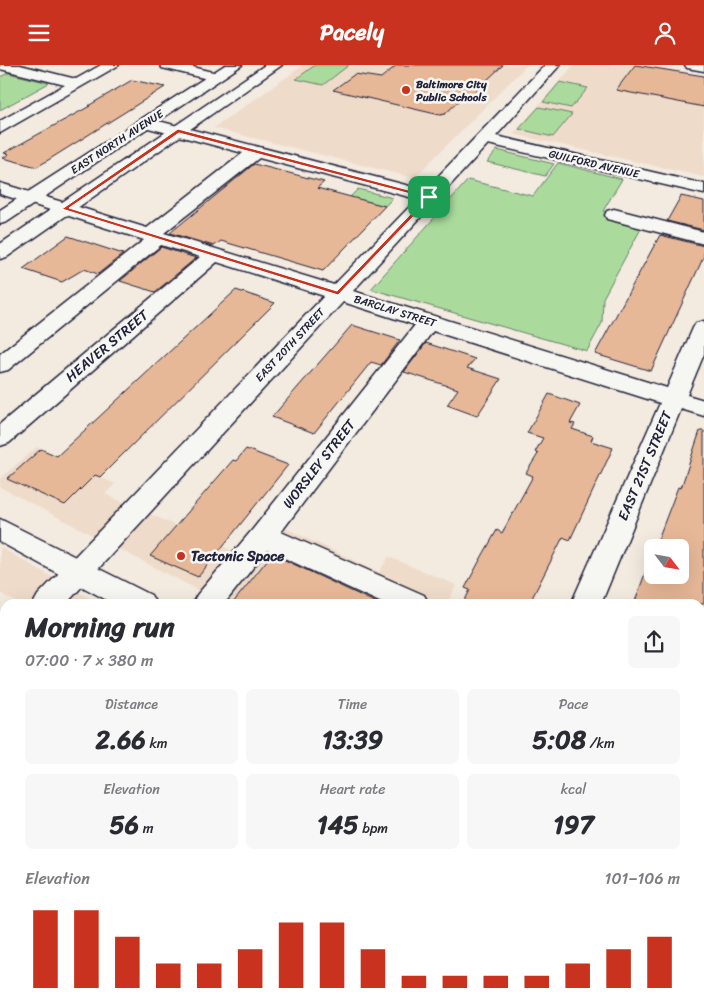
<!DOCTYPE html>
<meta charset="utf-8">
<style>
:root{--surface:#fff;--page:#f7f7f7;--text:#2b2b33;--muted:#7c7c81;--accent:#c8321e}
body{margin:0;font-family:Sriracha,sans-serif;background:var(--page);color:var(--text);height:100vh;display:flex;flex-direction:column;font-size:19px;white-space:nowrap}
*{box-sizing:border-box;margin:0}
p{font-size:16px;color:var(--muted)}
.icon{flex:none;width:28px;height:28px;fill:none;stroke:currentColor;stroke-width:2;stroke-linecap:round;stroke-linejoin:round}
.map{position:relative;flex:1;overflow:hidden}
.drawer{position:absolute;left:0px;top:534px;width:705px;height:406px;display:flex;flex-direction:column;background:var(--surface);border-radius:15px 15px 0 0;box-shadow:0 5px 20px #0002}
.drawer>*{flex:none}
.needle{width:32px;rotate:121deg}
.fabs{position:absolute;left:644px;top:474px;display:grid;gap:10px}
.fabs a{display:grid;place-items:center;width:45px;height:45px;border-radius:8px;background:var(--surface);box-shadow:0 5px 20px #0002;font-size:25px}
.pin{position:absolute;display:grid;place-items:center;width:42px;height:42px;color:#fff;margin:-21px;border-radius:10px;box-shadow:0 2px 8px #0006}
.round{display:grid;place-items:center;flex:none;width:52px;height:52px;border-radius:8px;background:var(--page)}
.head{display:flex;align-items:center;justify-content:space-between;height:85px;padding:0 25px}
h1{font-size:28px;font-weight:700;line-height:38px}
.metrics{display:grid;grid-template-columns:repeat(3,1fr);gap:8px;height:85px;padding:5px 25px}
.metrics div{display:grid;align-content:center;border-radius:8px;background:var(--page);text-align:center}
.metrics b{font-size:25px;font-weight:700}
.metrics small{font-size:14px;font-weight:400}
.metrics p{font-size:14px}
.chart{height:140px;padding:10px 25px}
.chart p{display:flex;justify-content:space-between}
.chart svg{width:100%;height:90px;margin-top:5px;stroke:var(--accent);stroke-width:6}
header{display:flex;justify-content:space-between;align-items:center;height:65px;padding:0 25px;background:var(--accent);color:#fff;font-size:22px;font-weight:700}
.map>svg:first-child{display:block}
.built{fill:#efdbca}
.green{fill:#aadb9c;stroke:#667e6c}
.building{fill:#e7b898;stroke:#22223b}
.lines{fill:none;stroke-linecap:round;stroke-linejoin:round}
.minor-casing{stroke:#22223b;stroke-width:3}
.major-casing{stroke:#22223b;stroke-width:3}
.minor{fill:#f6f6f2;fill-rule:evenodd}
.major{fill:#f6f6f2;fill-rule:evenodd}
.route{fill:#c8321e;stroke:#fff;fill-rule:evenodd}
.poi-dot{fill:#c8321e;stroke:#f6f6f2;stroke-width:2}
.labels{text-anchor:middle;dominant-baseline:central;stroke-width:5;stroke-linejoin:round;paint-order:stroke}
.far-poi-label{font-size:11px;font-weight:bold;fill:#22223b;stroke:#f6f6f2;text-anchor:start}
.far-street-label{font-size:11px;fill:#22223b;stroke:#f6f6f2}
.street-label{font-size:14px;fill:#22223b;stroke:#f6f6f2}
.poi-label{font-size:14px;font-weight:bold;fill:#22223b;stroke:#f6f6f2;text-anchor:start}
</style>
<header><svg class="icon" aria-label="menu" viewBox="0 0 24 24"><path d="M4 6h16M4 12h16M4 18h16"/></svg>Pacely<svg class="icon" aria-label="person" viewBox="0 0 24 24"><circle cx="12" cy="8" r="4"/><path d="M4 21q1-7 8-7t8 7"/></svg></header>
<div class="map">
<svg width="704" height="939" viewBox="0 0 704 939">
<rect width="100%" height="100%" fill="#f3eae0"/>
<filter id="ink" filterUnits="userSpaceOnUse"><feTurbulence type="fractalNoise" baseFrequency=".02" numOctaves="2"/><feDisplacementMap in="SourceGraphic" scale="10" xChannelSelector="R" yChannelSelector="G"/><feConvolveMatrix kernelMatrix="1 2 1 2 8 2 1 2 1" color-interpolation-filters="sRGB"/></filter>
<g filter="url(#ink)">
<path class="built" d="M304,0H527L414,113L214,63Z
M574,0H645L704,11V112L513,69Z
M37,382L115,419L105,429L258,497L285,463L379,507L389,492L456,520L447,539H225L0,422V414Z
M0,482L99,539H20L0,528Z
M700,658L704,660V788L700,786Z"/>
<path class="green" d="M315,0H349L323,20L296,14Z
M8,8L49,18L0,45V12Z
M560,17L588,23L571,43L543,37Z
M539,42L572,49L553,72L519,64Z
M497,85L554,99L545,111L487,97Z
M558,98L622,114L603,146L637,155L643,160L603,233L602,258L587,286L371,224L468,115L533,131Z
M358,124L393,133L385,141L350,132Z"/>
<path class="building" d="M397,0H503L469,32L464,31L445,49L440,50L333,25L355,9L381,13Z
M635,0L704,11V42L616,25Z
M132,15L165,22L37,102L3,93L9,89L4,88L90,41H88Z
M254,99L324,117L317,123L385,141L323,206L221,176L214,181L170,168Z
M681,131L704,136V165L667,156Z
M660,170L704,181V191L651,306L595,289Z
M68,171L123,189L98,209L84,204L62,217L23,204Z
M161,182L196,193L155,227L120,216Z
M236,225L275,238L100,412L95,410L65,440L7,414L41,384L57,391Z
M352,260L400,275L381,300L371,297L314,368L272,352Z
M426,278L475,294L467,303L501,314L477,351L447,340L458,324L404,307Z
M549,329L580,340L570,358L575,359L572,364L593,371L591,376L613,383L570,475L563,472L529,539H463L470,525L465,523L480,495L497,465L502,468L533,411L526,408L538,389L535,387L543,373L527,368Z
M700,366H704V539H634L652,489V510H680V482H655L678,422L681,423Z
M246,384L288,400L198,512L150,491L233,395L236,396Z
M272,489L379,539H232Z"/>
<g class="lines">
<defs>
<path id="minor" d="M0,0H20L76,14L101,0H119L0,68V56L65,20L0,4Z
M160,0H185L221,9L223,12L216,16L162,3Z
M545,0H560L496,71L704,119V129L488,79L353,226L667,323L693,263L696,258L704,256V289L687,330L704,335V351L681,344L601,539H571L660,338L433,266L281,467L424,530L429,539H384L267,485L224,539H192L197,530L253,464L415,260L343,237L66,539H33L38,530L324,231L217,197L9,378L0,381V359L200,192L161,180L8,305L0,307V289L144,175L0,129V118L147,163L243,88L141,61L139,58L141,55L147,53L425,125ZM259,93L417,134L334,220L164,168Z
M614,144L704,167V179L607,154L605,150L607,146Z
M5,572V602L0,604V574Z
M704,835V888L700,889V837Z
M5,836V879L0,881V838Z
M700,927L702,939H662L663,935H700Z
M135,935H176L175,939H134Z
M395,935H436L435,939H394Z"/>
<path id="major" d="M225,0H242L7,157L0,159V145Z
M265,0H282L7,192L0,194V179Z
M685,0H704V6L687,3Z
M0,454L151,530L156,539H114L0,477Z
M700,817L704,819V857L700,855Z"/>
</defs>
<use href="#minor" class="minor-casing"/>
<use href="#major" class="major-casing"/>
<use href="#minor" class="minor"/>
<use href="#major" class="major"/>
</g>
</g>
<path class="route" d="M178,64L431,131L432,132L338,230L62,144ZM179,68L426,133L337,226L69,143Z"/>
<g class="poi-dot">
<circle cx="406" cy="25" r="5"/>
<circle cx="181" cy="491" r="5"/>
</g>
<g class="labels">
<g class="far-poi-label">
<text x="416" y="19">Baltimore City<tspan x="416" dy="13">Public Schools</tspan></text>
</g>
<g class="far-street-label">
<text transform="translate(117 77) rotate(-33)">EAST NORTH AVENUE</text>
<text transform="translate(594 99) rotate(13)">GUILFORD AVENUE</text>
<text transform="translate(395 246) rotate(17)">BARCLAY STREET</text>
<text transform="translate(290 280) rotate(-47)">EAST 20TH STREET</text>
</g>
<g class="street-label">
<text transform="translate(107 281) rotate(-40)">HEAVER STREET</text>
<text transform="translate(319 399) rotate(-52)">WORSLEY STREET</text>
<text transform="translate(645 401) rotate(-67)">EAST 21ST STREET</text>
</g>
<g class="poi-label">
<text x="191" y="491">Tectonic Space</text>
</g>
</g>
</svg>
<div class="fabs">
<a><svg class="needle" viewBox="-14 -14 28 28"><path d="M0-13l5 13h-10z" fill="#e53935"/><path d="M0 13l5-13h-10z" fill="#7c7c81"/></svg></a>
</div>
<div class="pin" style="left:429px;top:132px;background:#1e9e55"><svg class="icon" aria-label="arrive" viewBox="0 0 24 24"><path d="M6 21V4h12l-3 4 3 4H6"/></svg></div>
<section class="drawer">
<div class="head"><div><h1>Morning run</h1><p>07:00 · 7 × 380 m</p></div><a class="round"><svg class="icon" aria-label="share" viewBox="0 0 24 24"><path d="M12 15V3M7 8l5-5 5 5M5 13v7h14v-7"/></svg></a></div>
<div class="metrics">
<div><p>Distance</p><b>2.66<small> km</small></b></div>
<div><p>Time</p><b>13:39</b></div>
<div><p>Pace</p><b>5:08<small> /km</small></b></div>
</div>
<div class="metrics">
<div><p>Elevation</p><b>56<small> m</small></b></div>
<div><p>Heart rate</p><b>145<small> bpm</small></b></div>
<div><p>kcal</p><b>197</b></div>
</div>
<div class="chart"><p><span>Elevation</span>101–106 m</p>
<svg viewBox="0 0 160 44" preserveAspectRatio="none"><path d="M5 44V6M15 44V6M25 44V19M35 44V32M45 44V32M55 44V25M65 44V12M75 44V12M85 44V25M95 44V38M105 44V38M115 44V38M125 44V38M135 44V32M145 44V25M155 44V19"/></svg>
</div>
</section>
</div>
